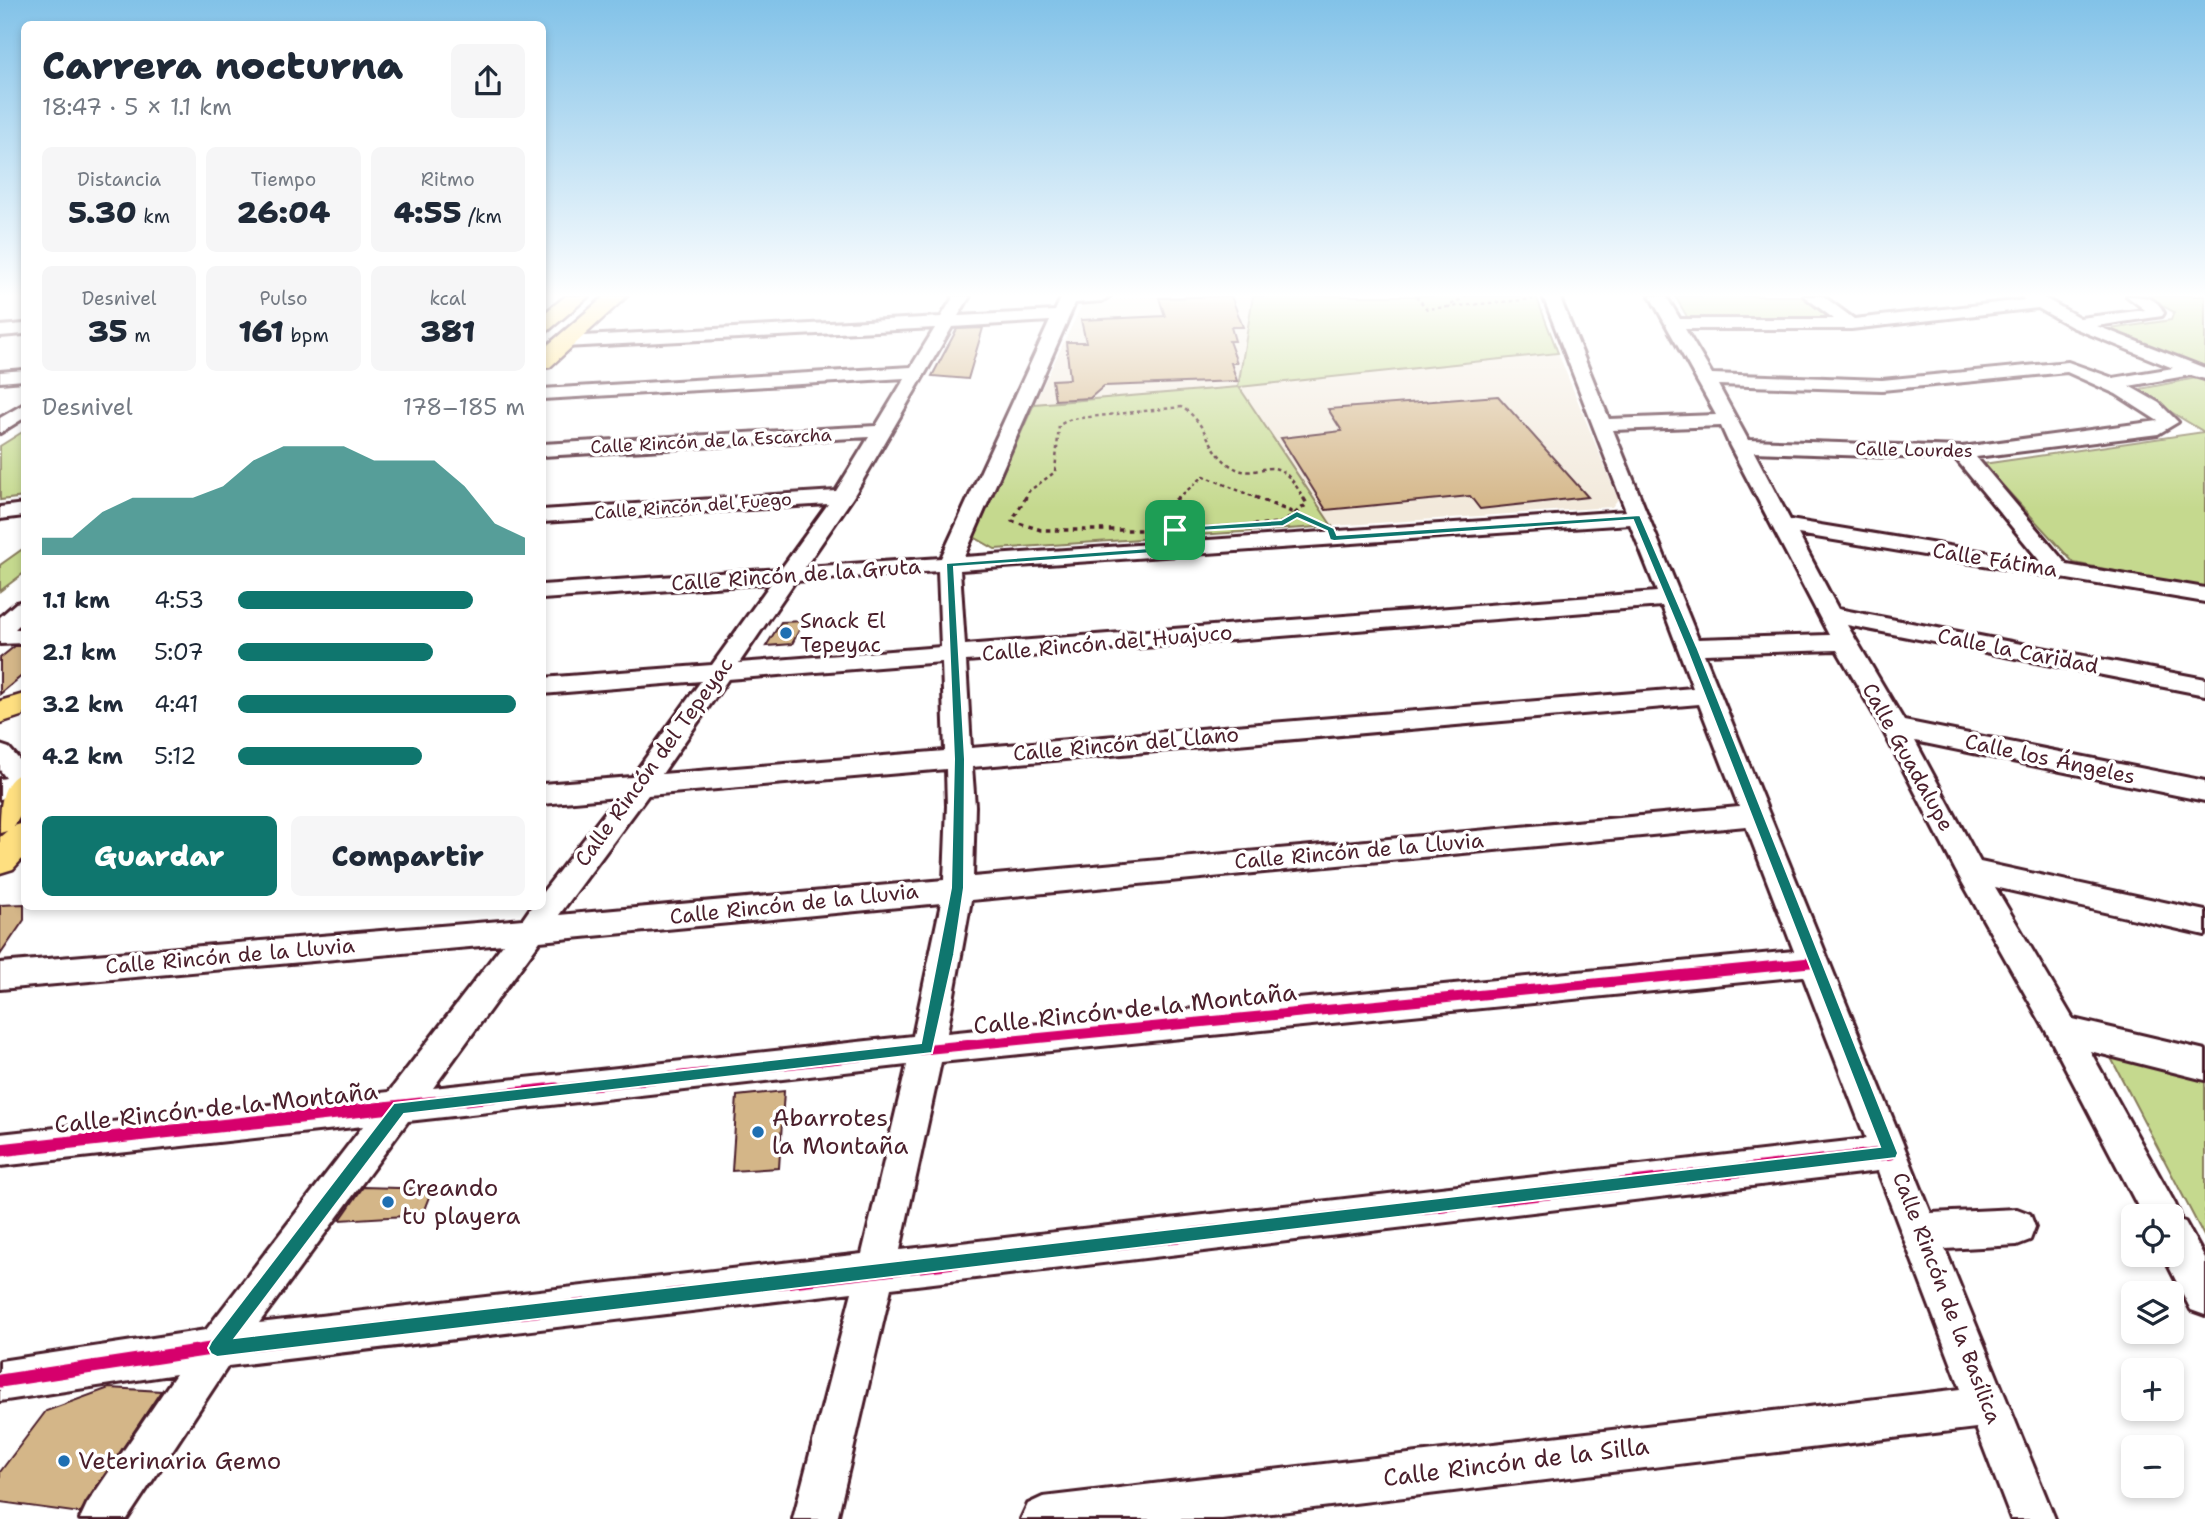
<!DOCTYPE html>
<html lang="es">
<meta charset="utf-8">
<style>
:root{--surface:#fff;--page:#f6f6f7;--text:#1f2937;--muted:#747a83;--accent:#0f766e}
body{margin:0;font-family:"Shantell Sans",sans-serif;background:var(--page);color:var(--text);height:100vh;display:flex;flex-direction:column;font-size:26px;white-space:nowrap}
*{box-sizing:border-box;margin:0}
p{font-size:23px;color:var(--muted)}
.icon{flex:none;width:38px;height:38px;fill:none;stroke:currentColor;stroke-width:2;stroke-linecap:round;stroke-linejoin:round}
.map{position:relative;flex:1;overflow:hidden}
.side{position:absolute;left:21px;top:21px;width:525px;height:889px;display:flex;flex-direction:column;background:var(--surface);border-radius:10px;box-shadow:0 4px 10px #0003}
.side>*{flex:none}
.tools{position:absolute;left:2121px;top:1204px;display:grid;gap:14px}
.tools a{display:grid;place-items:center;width:63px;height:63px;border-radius:10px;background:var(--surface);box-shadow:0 4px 10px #0003;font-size:35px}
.pin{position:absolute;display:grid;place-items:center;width:60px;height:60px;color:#fff;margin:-30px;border-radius:14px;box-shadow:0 4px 10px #0006}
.round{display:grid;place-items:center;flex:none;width:74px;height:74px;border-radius:10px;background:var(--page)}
.overview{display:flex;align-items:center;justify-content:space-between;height:119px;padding:0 21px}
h1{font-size:38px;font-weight:800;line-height:52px}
.figures{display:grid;grid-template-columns:repeat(3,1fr);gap:10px;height:119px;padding:7px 21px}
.figures div{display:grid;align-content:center;border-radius:10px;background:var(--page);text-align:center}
.figures b{font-size:30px;font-weight:800}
.figures small{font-size:19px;font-weight:400}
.figures p{font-size:19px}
.chart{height:196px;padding:14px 21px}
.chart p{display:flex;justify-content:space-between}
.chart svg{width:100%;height:126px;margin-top:7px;fill:var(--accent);opacity:.7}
.cta{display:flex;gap:14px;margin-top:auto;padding:14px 21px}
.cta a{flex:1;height:80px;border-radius:10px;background:var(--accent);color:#fff;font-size:28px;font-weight:800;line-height:80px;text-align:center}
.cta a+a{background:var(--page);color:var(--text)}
ul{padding:0 21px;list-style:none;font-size:23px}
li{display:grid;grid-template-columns:112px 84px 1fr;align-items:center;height:52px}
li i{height:18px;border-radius:9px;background:var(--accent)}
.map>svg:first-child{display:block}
.built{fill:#f2e9db}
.green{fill:#c5d98e;stroke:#887c5c;stroke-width:2}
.building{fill:#d4b688;stroke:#4a1f2b;stroke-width:2}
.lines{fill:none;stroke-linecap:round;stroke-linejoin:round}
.minor-casing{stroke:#4a1f2b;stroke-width:6}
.major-casing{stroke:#4a1f2b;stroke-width:5}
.path-far1{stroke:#4a1f2b;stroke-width:2.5;stroke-dasharray:3.5 3.5;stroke-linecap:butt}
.path{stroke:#4a1f2b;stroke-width:3.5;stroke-dasharray:4.5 4.5;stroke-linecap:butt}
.minor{fill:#fff;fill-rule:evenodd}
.major{fill:#fedf80;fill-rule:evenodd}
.cycleway-far1-casing{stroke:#fff;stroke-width:14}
.cycleway-casing{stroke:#fff;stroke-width:18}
.cycleway-far1{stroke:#d6006c;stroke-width:10}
.cycleway{stroke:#d6006c;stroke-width:13}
.route{fill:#0f766e;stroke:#fff;stroke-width:2;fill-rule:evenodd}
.poi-dot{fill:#1f6fb2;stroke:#fff;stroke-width:2.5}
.labels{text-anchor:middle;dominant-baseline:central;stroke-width:7;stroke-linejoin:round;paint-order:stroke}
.far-street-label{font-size:18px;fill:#4a1f2b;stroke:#fff}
.street-label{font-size:21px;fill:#4a1f2b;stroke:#fff}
.poi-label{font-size:21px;fill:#4a1f2b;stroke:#fff;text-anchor:start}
.near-street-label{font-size:24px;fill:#4a1f2b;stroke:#fff}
.near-poi-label{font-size:24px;fill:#4a1f2b;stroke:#fff;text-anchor:start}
</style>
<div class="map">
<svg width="2205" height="1519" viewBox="0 0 2205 1519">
<rect width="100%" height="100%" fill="#fff"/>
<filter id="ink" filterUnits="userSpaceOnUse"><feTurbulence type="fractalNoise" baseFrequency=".0143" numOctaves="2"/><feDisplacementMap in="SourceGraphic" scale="14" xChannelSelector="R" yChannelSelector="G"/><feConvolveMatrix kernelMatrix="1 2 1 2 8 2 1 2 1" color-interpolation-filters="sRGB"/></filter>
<g filter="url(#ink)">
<path class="built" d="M1157,296H1253L1239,387L1558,353L1618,499L1612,507L1332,526L1238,387L1034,404L1083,303Z"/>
<path class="green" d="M1253,296H1536L1558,353L1239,387L1332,526L995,549L974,537L1034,404L1238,387Z
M1675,296H1800L1837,321L1689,320Z
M2145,296H2205V369L2103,330L2171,320L2174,312Z
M2196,378L2205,381V588L2074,563L1983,464L2204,432L2135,390Z
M24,431V497L0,500V446Z
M24,548V573L0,591V565Z
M2110,1056L2205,1081V1238Z"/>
<path class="building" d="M1231,296L1243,327H1231L1235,341H1229L1237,363H1231L1237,381L1104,386L1090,398L1055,400L1052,380L1070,379L1066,342H1086L1081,320L1165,316L1159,298Z
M983,328L968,379L932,376L957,329Z
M1498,396L1588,497L1480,509L1470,496L1326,510L1281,438L1342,431L1328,409Z
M804,621L792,644L766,646L781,622Z
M24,646V674L0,694V658L15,646Z
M24,904V920L0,955V905Z
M784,1091L779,1168L732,1171L737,1096Z
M363,1187L432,1189L422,1215L340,1220Z
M109,1388L161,1391L80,1513L0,1502V1472L46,1411Z"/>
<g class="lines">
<defs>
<path id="minor" d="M954,296H970L958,316L1055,311L1062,296H1110L1102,301L1075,303L964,557L1626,511L1543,296H1559L1609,419L1716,415L1650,296H1666L1680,319H1834L1804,296H1823L1854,319L2024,300L2021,296H2041L2080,318L2145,310L2127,296C2143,296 2157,297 2164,313L2162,316L2097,326L2205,368V379L2191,375L2129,386L2159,403L2178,422L2158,434L1976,457L2067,565L2205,588V602L1798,534L1838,609L2205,679V695L1847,625L1904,721L2205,781V801L1915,741L1980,862L2205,911V935L1995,887L2073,1019L2205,1050V1080L2090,1051L2175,1204L2180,1216L2179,1220L2185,1222L2205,1258V1315L2191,1310L2163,1255H2172V1216H2143L2051,1040L1956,871L1882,728L1837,650L1704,654L1931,1213L2017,1209L2030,1214L2035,1227L2030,1240L2017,1245L1945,1249L2055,1519H2011L1976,1428L1222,1519H1021L1028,1504L1043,1497L1961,1389L1878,1171L891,1288L837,1519H793L852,1292L228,1366L127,1519H80L87,1504L176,1374L0,1401V1361L206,1330L363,1126L0,1166V1134L389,1092L503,944L0,989V963L523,919L532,906H542V893L617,797L542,804V784L632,777L701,681L542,694V678L712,665L771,583L542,599V585L781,569L828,504L542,522V510L836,491L869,437L542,456V444L876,426L905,378L542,399V389L911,367L935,328L564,347L556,342L564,337L941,317ZM2038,308L2072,327L2173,368L2113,378L2068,362L1882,380L1712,374L1685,329H1851ZM1050,321L941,558L805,567L853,497L952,327ZM2067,372L2116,394L2158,421L1962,447L1748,440L1718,385L1882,390ZM1721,426L1730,446L1829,635L1698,639L1613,430ZM1754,452L1956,459L2040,561L1790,520ZM1630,524L1657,592L965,645L960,570ZM938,571L941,647L739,663L795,581ZM1662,606L1693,688L971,748L966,661ZM942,662L945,751L662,774L728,679ZM1699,704L1739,807L973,877L975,806L972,767ZM946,769L947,806L944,880L559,915L648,795ZM1746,826L1794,951L947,1033L971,900ZM941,903L913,1036L433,1088L540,941ZM1803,976L1866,1139L900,1250L941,1062ZM907,1065L862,1254L259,1323L408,1121Z
M24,324V334L0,336V326Z
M24,370V380L0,382V372Z
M24,404V418L0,433V418Z
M24,504V516L0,519V507Z
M24,601V620L15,629H24V643L0,644V617L16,603Z
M0,745L9,748L24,765V794L0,799V779L6,778L0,770Z"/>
<path id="major" d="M566,296H589L549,330L542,332V315Z
M605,296H627L550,367L542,368V350Z
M24,694V715L0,723V701Z
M24,772V810L14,826L24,823V857L13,869L0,873V837L7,831L0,833C0,808 0,780 24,772Z"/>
</defs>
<use href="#minor" class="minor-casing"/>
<use href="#major" class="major-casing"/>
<path class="path-far1" d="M1416,296L1427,309L1447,307L1466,296
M1447,307L1533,299
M1025,499L1029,491L1055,472L1059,425L1071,419L1181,407C1206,420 1208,451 1231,466C1262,486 1272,441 1304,499
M1177,499L1204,476L1259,499"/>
<path class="path" d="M1026,497L1012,521L1041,530H1175L1283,523L1307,504L1303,497
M1255,497L1306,518
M1176,532L1169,505L1179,497"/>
<use href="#minor" class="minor"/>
<use href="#major" class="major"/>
<defs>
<path id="cycleway-far1" d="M540,1091L927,1049L1815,962"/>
<path id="cycleway" d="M0,1150L556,1089
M0,1381L217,1348L1890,1153"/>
</defs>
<use href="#cycleway-far1" class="cycleway-far1-casing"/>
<use href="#cycleway" class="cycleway-casing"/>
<use href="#cycleway-far1" class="cycleway-far1"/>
<use href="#cycleway" class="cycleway"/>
</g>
</g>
<linearGradient id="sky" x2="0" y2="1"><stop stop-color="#82c2e8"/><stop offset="0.58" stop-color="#fff"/><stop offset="1" stop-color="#fff" stop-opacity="0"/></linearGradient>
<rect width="2205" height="509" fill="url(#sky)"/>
<path class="route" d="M1297,511L1334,528L1337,535L1640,515L1697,647L1898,1153L1896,1158L217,1357L211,1354L208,1348L211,1342L394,1103L921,1043L951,888L954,759L946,563L1176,546L1172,528L1281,520ZM1297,518L1327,531L1330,540L1334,541L1633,520L1686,647L1880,1147L235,1338L404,1114L932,1053L954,955L964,888L965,759L954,567L1181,551L1186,549L1180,532L1283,526Z"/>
<g class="poi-dot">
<circle cx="786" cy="633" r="7"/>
<circle cx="758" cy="1132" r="7"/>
<circle cx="388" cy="1202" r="7"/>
<circle cx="64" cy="1461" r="7"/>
</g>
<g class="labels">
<g class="far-street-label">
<text transform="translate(711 441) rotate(-3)">Calle Rincón de la Escarcha</text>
<text transform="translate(1914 450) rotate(1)">Calle Lourdes</text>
<text transform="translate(693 506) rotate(-4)">Calle Rincón del Fuego</text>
</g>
<g class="street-label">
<text transform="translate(1995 560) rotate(9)">Calle Fátima</text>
<text transform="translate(796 575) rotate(-4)">Calle Rincón de la Gruta</text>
<text transform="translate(1107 643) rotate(-5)">Calle Rincón del Huajuco</text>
<text transform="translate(2018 651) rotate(11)">Calle la Caridad</text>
<text transform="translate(1126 744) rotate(-5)">Calle Rincón del Llano</text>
<text transform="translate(1908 757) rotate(61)">Calle Guadalupe</text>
<text transform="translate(2050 759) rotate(12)">Calle los Ángeles</text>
<text transform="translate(654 762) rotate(-54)">Calle Rincón del Tepeyac</text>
<text transform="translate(1359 851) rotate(-5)">Calle Rincón de la Lluvia</text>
<text transform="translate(794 904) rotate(-6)">Calle Rincón de la Lluvia</text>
<text transform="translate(230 956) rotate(-5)">Calle Rincón de la Lluvia</text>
<text transform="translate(1947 1298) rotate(69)">Calle Rincón de la Basílica</text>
</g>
<g class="poi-label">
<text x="800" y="621">Snack El<tspan x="800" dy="24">Tepeyac</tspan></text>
</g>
<g class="near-street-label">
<text transform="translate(1135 1009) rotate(-6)">Calle Rincón de la Montaña</text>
<text transform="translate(216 1108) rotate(-6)">Calle Rincón de la Montaña</text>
<text transform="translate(1516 1462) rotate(-7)">Calle Rincón de la Silla</text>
</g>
<g class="near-poi-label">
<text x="772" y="1118">Abarrotes<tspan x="772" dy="28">la Montaña</tspan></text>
<text x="402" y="1188">Creando<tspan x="402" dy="28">tu playera</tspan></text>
<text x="78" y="1461">Veterinaria Gemo</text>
</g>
</g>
</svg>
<div class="tools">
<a><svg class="icon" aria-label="locate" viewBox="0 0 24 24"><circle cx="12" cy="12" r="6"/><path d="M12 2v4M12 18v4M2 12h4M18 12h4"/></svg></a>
<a><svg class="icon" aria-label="layers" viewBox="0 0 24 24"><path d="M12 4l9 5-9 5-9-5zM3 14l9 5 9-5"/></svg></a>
<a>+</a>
<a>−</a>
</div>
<div class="pin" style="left:1175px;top:530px;background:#1e9e55"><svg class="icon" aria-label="arrive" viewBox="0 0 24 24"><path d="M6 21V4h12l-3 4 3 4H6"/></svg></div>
<section class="side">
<div class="overview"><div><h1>Carrera nocturna</h1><p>18:47 · 5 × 1.1 km</p></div><a class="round"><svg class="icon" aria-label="share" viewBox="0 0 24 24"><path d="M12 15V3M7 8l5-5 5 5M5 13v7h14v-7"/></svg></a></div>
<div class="figures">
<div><p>Distancia</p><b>5.30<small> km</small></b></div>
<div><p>Tiempo</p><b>26:04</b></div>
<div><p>Ritmo</p><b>4:55<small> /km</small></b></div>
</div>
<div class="figures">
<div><p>Desnivel</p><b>35<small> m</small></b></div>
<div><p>Pulso</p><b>161<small> bpm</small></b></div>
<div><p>kcal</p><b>381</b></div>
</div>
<div class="chart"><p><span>Desnivel</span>178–185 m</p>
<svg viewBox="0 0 160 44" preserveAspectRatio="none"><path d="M0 44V38L10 38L20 29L30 24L40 24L50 24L60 20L70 11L80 6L90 6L100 6L110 11L120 11L130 11L140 20L150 33L160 38V44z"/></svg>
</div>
<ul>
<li><b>1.1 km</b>4:53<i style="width:82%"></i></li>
<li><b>2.1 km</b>5:07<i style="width:68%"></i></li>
<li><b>3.2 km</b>4:41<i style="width:97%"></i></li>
<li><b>4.2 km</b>5:12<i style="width:64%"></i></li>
</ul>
<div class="cta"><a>Guardar</a><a>Compartir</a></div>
</section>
</div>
